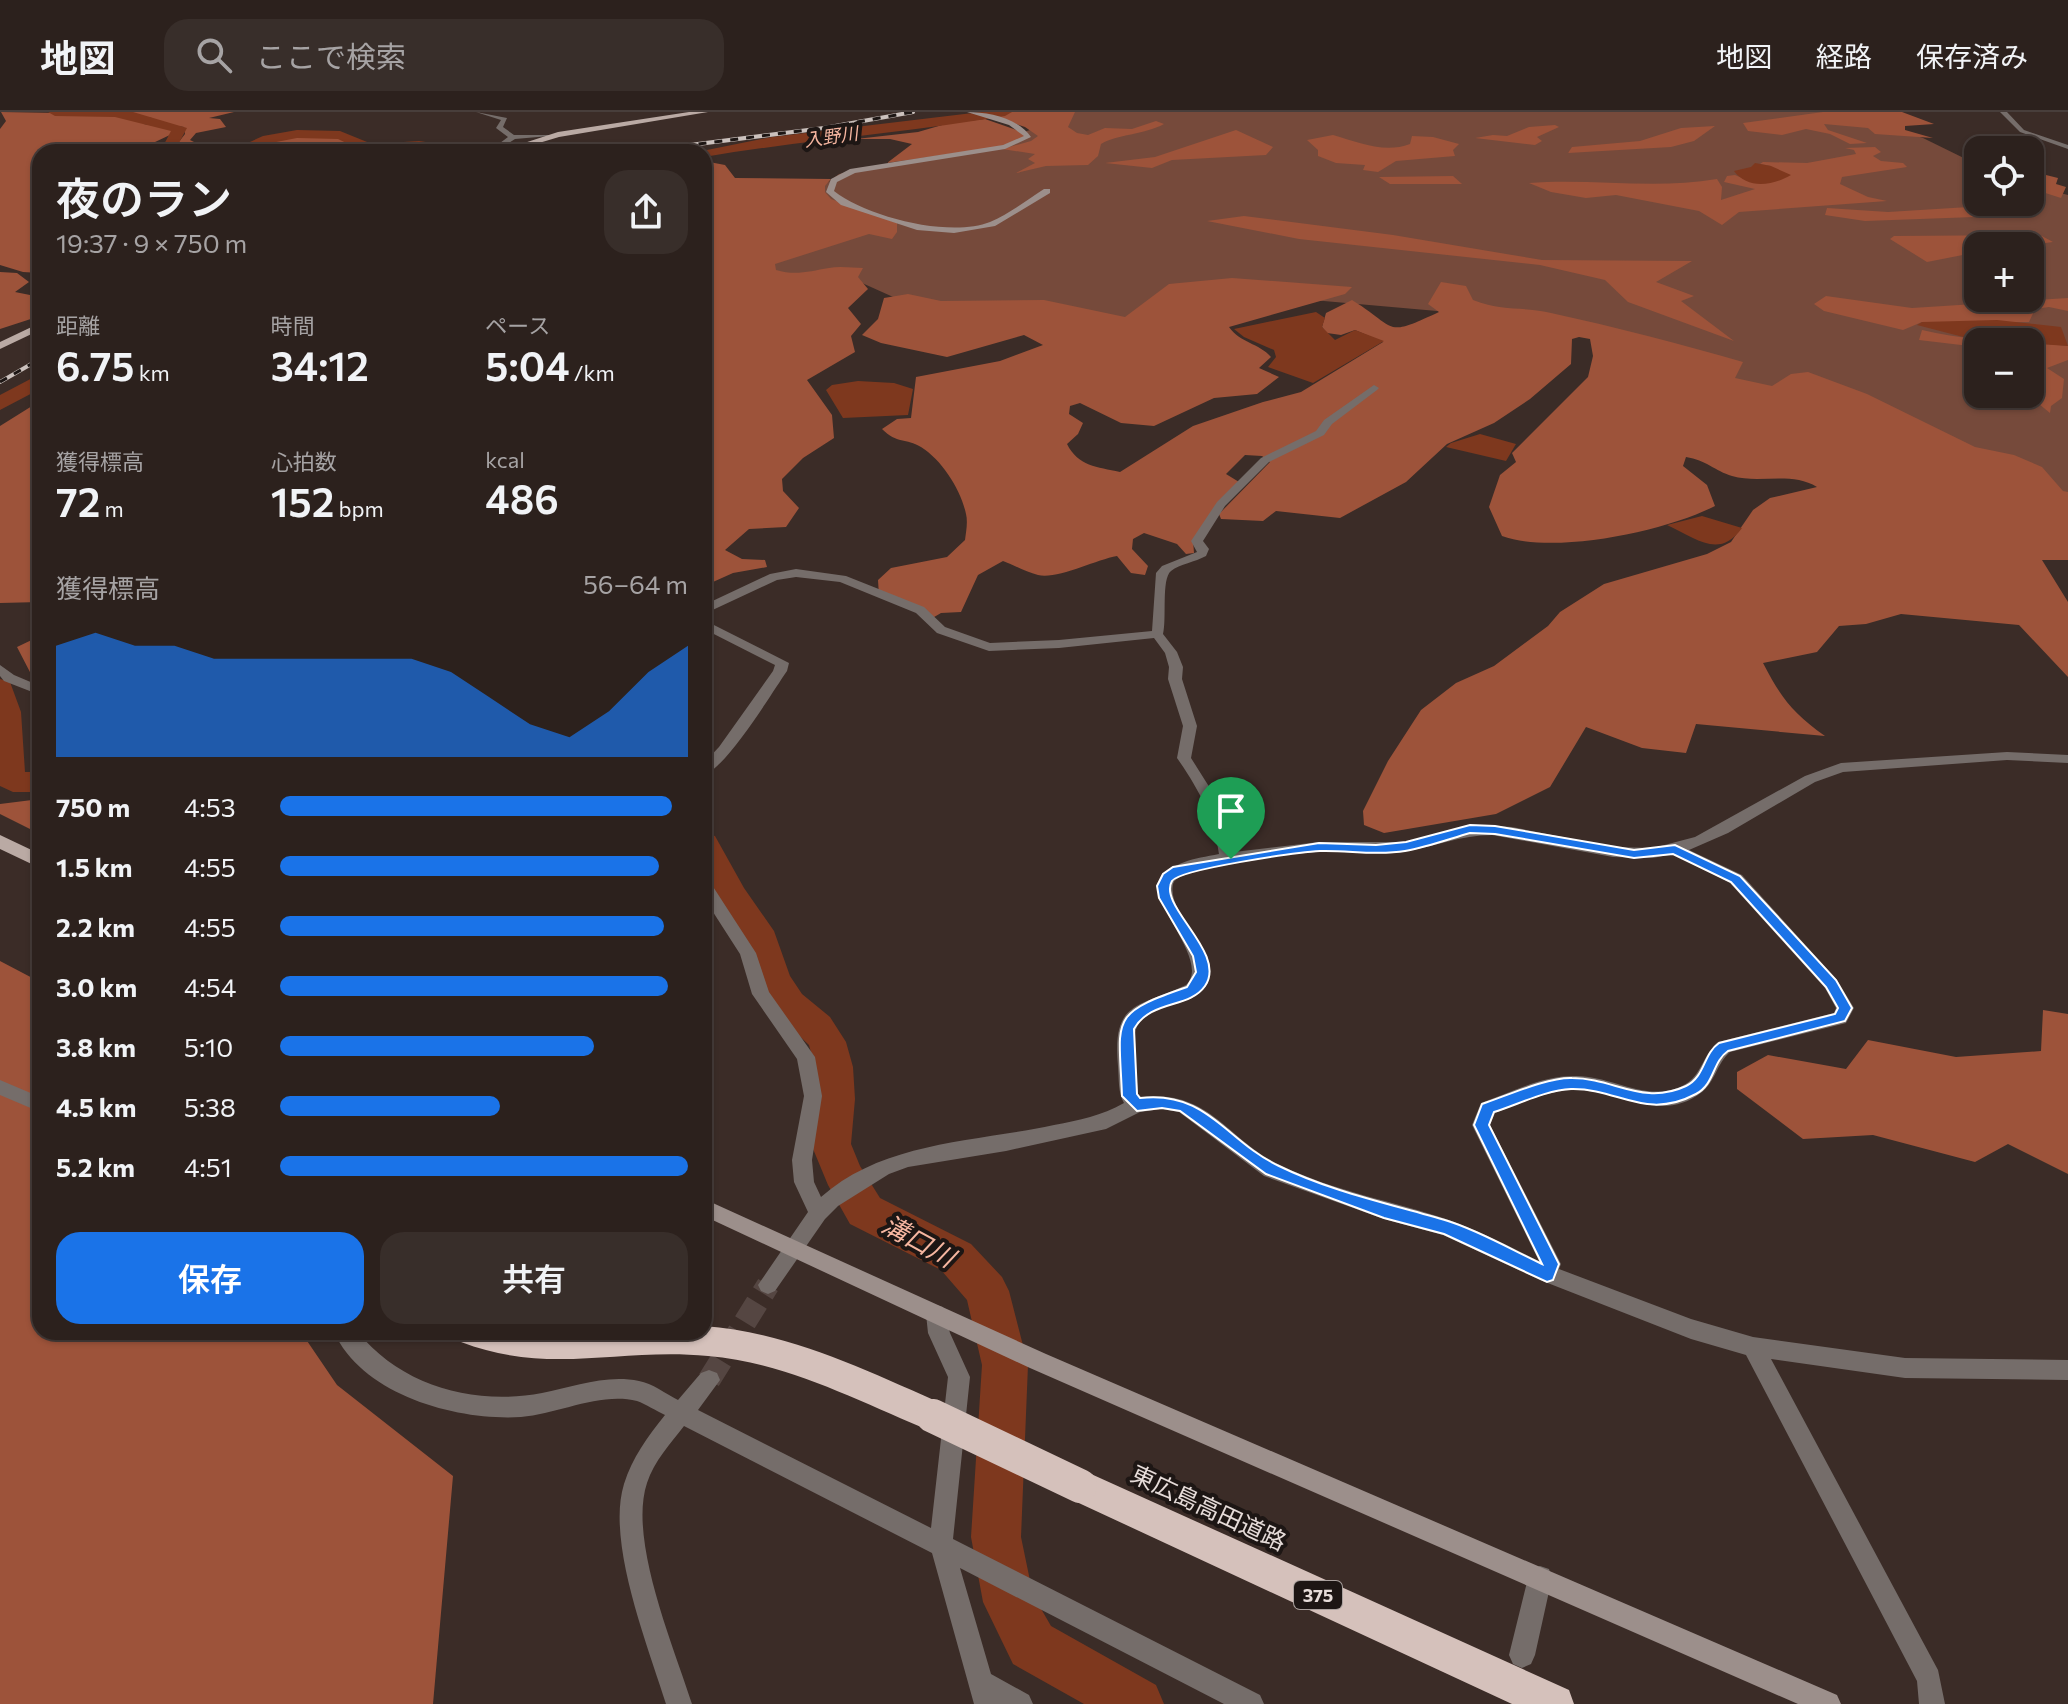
<!DOCTYPE html>
<html lang="ja">
<meta charset="utf-8">
<style>
:root{--surface:#2c211d;--page:#382e2a;--text:#f1f3f6;--muted:#a6a3a4;--line:#483e3b;--accent:#1a73e8}
body{margin:0;font-family:Commissioner,"Noto Sans JP",sans-serif;background:var(--page);color:var(--text);height:100vh;display:flex;flex-direction:column;font-size:30px;white-space:nowrap}
*{box-sizing:border-box;margin:0}
p{font-size:26px;color:var(--muted)}
.icon{flex:none;width:44px;height:44px;fill:none;stroke:currentColor;stroke-width:2;stroke-linecap:round;stroke-linejoin:round}
.map{position:relative;flex:1;overflow:hidden}
.side{position:absolute;left:32px;top:32px;width:680px;height:1196px;display:flex;flex-direction:column;background:var(--surface);border-radius:24px;box-shadow:0 2px 6px #0004,0 0 0 2px var(--line)}
.side>*{flex:none}
.controls{position:absolute;left:1964px;top:24px;display:grid;gap:16px}
.controls a{display:grid;place-items:center;width:80px;height:80px;border-radius:16px;background:var(--surface);box-shadow:0 2px 6px #0004,0 0 0 2px var(--line);font-size:40px}
.pin{position:absolute;display:grid;place-items:center;width:68px;height:68px;color:#fff;margin:-82px -34px;border-radius:50% 50% 50% 0;rotate:-45deg;box-shadow:0 0 8px #0007}
.pin .icon{rotate:45deg}
.round{display:grid;place-items:center;flex:none;width:84px;height:84px;border-radius:24px;background:var(--page)}
.overview{display:flex;align-items:center;justify-content:space-between;height:136px;padding:0 24px}
h1{font-size:44px;font-weight:600;line-height:60px}
.metrics{display:grid;grid-template-columns:repeat(3,1fr);gap:12px;height:136px;padding:8px 24px}
.metrics div{display:grid;align-content:center}
.metrics b{font-size:40px;font-weight:600}
.metrics small{font-size:22px;font-weight:400}
.metrics p{font-size:22px}
.chart{height:224px;padding:16px 24px}
.chart p{display:flex;justify-content:space-between}
.chart svg{width:100%;height:144px;margin-top:8px;fill:var(--accent);opacity:.7}
.action{display:flex;gap:16px;margin-top:auto;padding:16px 24px}
.action a{flex:1;height:92px;border-radius:24px;background:var(--accent);color:#fff;font-size:32px;font-weight:600;line-height:92px;text-align:center}
.action a+a{background:var(--page);color:var(--text)}
ul{padding:0 24px;list-style:none;font-size:26px}
li{display:grid;grid-template-columns:128px 96px 1fr;align-items:center;height:60px}
li i{height:20px;border-radius:10px;background:var(--accent)}
header{display:flex;align-items:center;gap:48px;box-sizing:border-box;height:112px;padding:0 40px;background:var(--surface);border-bottom:2px solid var(--line)}
header strong{font-size:38px}
nav{display:flex;gap:44px;margin-inline-start:auto;font-size:28px}
.search{width:560px;height:72px;background:var(--page);display:flex;align-items:center;gap:20px;box-sizing:border-box;padding:0 28px;border-radius:24px;color:var(--muted);font-size:30px}
.map>svg:first-child{display:block}
.green{fill:#764a3b;fill-rule:evenodd}
.forest{fill:#9d533a}
.water{fill:#7e381e}
.lines{fill:none;stroke-linecap:round;stroke-linejoin:round}
.river{fill:#7e381e;fill-rule:evenodd}
.street-tunnel{stroke:#554642;stroke-width:23;stroke-dasharray:23 11;stroke-linecap:butt}
.street{fill:#756d6a;fill-rule:evenodd}
.secondary{fill:#9c8f8b;fill-rule:evenodd}
.primary{fill:#baaaa4;fill-rule:evenodd}
.highway{fill:#d5c1bb;fill-rule:evenodd}
.rail-casing{stroke:#cbc1bd;stroke-width:4}
.rail{stroke:#1d1614;stroke-width:3;stroke-dasharray:8;stroke-linecap:butt}
.highway-bridge{stroke:#d5c1bb;stroke-width:34}
.route{fill:#1a73e8;stroke:#fff;stroke-width:2;fill-rule:evenodd}
.labels{text-anchor:middle;dominant-baseline:central;stroke-width:8;stroke-linejoin:round;paint-order:stroke}
.far-water-label{font-size:18px;font-style:italic;fill:#f6b6a0;stroke:#1d1614}
.shield{fill:#1d1614;stroke:#aaa19e;stroke-width:2}
.shield-label{font-size:18px;font-weight:bold;fill:#e6dcd9}
.near-street-label{font-size:24px;fill:#e6dcd9;stroke:#1d1614}
.near-water-label{font-size:26px;font-style:italic;fill:#f6b6a0;stroke:#1d1614}
</style>
<header>
<strong>地図</strong>
<div class="search"><svg class="icon" aria-label="search" viewBox="0 0 24 24"><circle cx="10" cy="10" r="6"/><path d="M15 15l6 6"/></svg>ここで検索</div>
<nav><a>地図</a><a>経路</a><a>保存済み</a></nav>
</header>
<div class="map">
<svg width="2068" height="1592" viewBox="0 0 2068 1592">
<rect width="100%" height="100%" fill="#3b2c27"/>
<path class="green" d="M1065,0H1876L1872,10L1923,26L1978,53V90H2030V73L2068,83V407L1610,221L1471,202L1210,179L1131,215L911,193L842,162L771,165L766,151L814,81L839,62L990,30L1050,12ZM1978,134H2030V186H1978ZM1978,230H2030V282H1978Z"/>
<path class="forest" d="M1,0L116,2L147,8L144,12L171,17L172,22L136,39L140,40H40V161L23,160L0,153V17L6,9Z
M119,0H234L209,6L220,7L226,15L196,21L190,28L194,30L185,33L184,40H171L185,22L184,15L151,10L152,6Z
M1010,0H1075L1068,15L1077,21L1088,23L1105,16L1132,17L1156,9L1164,12C1144,23 1117,22 1101,32L1098,44L1088,53L1046,54L1016,61L1035,51L1028,47L1035,42L1002,37L1031,29L1038,24L1025,15L992,4Z
M1823,0H1902L1934,12L1905,14V18L1933,26L1875,22L1868,16L1824,12L1828,18L1867,31L1850,32L1830,22L1806,17L1782,23L1748,19L1743,11Z
M985,7L1025,21L1023,27L997,35L887,51L912,32L890,27H856L918,20L949,11Z
M1555,13L1559,15L1537,25L1542,29L1535,33L1475,26L1493,23L1507,24L1529,15Z
M1715,14L1694,29L1671,35L1568,41L1572,35L1640,29L1681,16Z
M1236,18L1273,35L1266,43L1172,48L1152,56L1105,51L1155,45Z
M298,23L339,24L369,38L401,36L395,40H243L271,27Z
M1333,23C1358,30 1384,42 1410,32L1412,24L1433,25L1459,32L1453,38L1455,44L1396,49L1378,60L1363,58L1365,53L1336,51L1318,44V38L1307,28Z
M1875,35L1881,40L1873,44L1881,49L1903,51L1907,55L1842,65L1840,72L1868,85L1887,89L1739,100L1722,113L1699,99L1616,83L1586,86L1551,80L1529,71C1592,66 1654,78 1717,67L1722,75L1721,88L1755,77L1724,70L1727,64L1735,63L1742,66L1771,54L1760,52L1763,50L1807,51L1856,42L1854,38L1845,36Z
M704,49L725,53L735,66L831,67L825,74V80L831,87L897,111V120L892,127L869,122L775,152L776,158C796,164 810,159 829,156C840,154 853,156 863,156L858,165L868,177L848,196L861,212L851,224L855,240L807,268L832,303L834,326L803,346L782,367L783,379L799,396L786,415L749,417L725,438L742,447L765,448L767,455L733,461L704,474Z
M2030,59L2058,66L2056,72L2066,75L2061,86L2030,76Z
M1453,64L1462,72H1390L1379,65Z
M2001,93L2002,104L1865,109L1825,103L1827,96L1888,100Z
M1244,104L1393,123L1542,148L1692,149L1656,170L1694,184L1681,189L1734,229L1628,190L1605,168L1540,153L1299,127L1207,109Z
M2040,123L2053,130L2022,134H1978V140L1927,150L1890,127L1894,124Z
M0,160L17,161L29,170L15,180L40,185V204L0,217Z
M1232,166L1352,175L1345,182L1229,215C1240,231 1259,231 1271,245L1259,256L1279,265L1257,282L1214,286L1154,314L1121,311L1080,291L1070,294L1069,302L1083,311L1078,322L1067,332C1078,354 1097,355 1120,360L1193,314L1263,290L1301,280L1383,230L1355,218L1341,223L1327,221L1322,215L1326,201L1352,188C1399,217 1383,226 1439,200L1428,192L1441,170L1466,174L1473,188C1504,200 1521,194 1551,201C1616,215 1680,232 1743,250L1735,266L1772,274L1791,262L1808,260L1867,282L1975,335L2014,343L2042,355L2063,379L2068,380V448H2042L2068,490V565L2019,513L1901,502L1866,512L1839,514L1817,540L1763,551C1781,586 1793,601 1825,624L1696,612L1686,641L1642,636L1586,615L1550,675L1496,702L1384,721L1364,713L1363,699L1388,649L1421,598L1456,571L1494,554L1548,514L1560,500L1604,472L1707,442L1731,430L1753,398L1770,386L1817,375C1792,359 1759,372 1732,364C1715,359 1706,348 1686,345L1683,354L1707,373L1715,394C1666,419 1555,443 1502,424L1489,395L1500,363L1516,350L1512,341L1588,265L1593,244L1590,227L1579,225L1572,227L1571,252L1530,287L1494,311L1447,332L1406,370L1340,406L1276,399L1263,409L1221,407L1219,402L1270,350L1262,344L1245,343L1226,362L1239,370L1193,428L1194,441L1186,442L1177,432L1144,421L1133,427L1132,437L1148,454L1145,463L1131,461L1117,444C1095,448 1056,468 1038,463C1026,460 1014,453 1003,449L978,463L961,500L941,501L929,508L914,498L879,484L878,468L891,456L947,445L965,428C966,420 968,410 966,402C961,378 942,348 921,335C906,326 897,332 882,317L897,307L911,306L916,265L1000,249L1043,233L1024,223L947,245L881,231L862,223L878,207L884,186L908,182L941,189L1044,188L1125,205L1169,172Z
M1826,184L1912,196L2068,186V199L2049,195L2035,197L2029,210H1922L1903,218L1824,199L1814,192Z
M1922,218C1970,230 2019,228 2068,234V248L2047,256L2064,267L2062,286L2051,294L2050,301L2027,282H2030V230H1978V235L1919,228Z
M40,289V490L0,491V314Z
M40,524V566L32,564L17,535Z
M40,687V722L0,702V692Z
M0,849L40,870V1220H301L337,1273L453,1364L433,1592H0Z
M2043,898L2068,902V1062L2008,1032L1975,1050L1873,1023L1803,1027L1737,977V960L1768,943L1846,957L1868,928L1956,945L2041,939Z"/>
<path class="water" d="M1755,51L1771,54L1791,63C1772,74 1747,77 1734,59L1751,55Z
M1316,200L1325,206L1322,215L1335,228L1355,218L1384,229L1313,271L1268,255L1276,245L1274,238L1244,225L1234,217Z
M1997,208L2061,215L2068,234L1971,227L1917,213L1922,210Z
M858,269L894,271L913,277L908,303L843,306L826,278L832,273Z
M1480,322L1516,332L1506,349L1446,335L1451,331Z
M1702,404L1742,416C1719,448 1696,426 1667,413Z"/>
<g class="lines">
<path class="river" d="M48,0H133L187,16L174,40H160L171,19L115,5L55,4Z
M981,0H1012L1005,4C905,21 804,28 704,45V40H697L772,25Z
M297,18L340,19L372,32L419,29L460,35L540,36L547,40L419,37L365,40L338,27L297,26L271,31L248,40H228L263,24Z
M40,262V277L0,298V283Z
M0,567L10,570L21,600L25,660H40V680H13L0,674Z
M704,721L715,724L744,776L774,819L790,864L802,882L830,905L846,930L853,955L855,987L851,1032L860,1054L880,1086L971,1132L1002,1165L1009,1179L1028,1253L1021,1425L1033,1483L1051,1514L1156,1573L1164,1592H1084L1013,1552L983,1490L971,1425L982,1253L967,1188L941,1158L850,1112L828,1073L811,1032L817,987L815,955L809,933L776,902L755,866L741,822L711,779L704,759Z"/>
<path class="street-tunnel" d="M709,1268L768,1173"/>
<path class="street" d="M476,0L507,6L503,15L514,23H561L515,27L504,34L511,37L508,39L496,34L508,25L496,16L501,8Z
M2000,0H2007L2024,18L2068,33V37L2020,20Z
M1374,273L1379,276L1377,278L1332,312L1324,323L1269,350L1225,394L1203,429L1209,437L1206,444C1195,450 1180,452 1171,459C1161,467 1167,507 1163,522L1177,540L1183,555L1182,567L1197,614L1191,646L1220,692L1234,740L1319,730H1403L1480,713L1512,715L1613,735L1653,736L1695,725L1805,664L1841,651L2007,640L2068,643V651L2007,648L1843,660L1815,670L1728,721L1689,738L1742,763L1837,868L1854,896L1846,911L1730,940C1717,951 1715,970 1702,980C1662,1012 1620,979 1578,978C1549,977 1522,991 1495,1001L1490,1013L1558,1146L1561,1152L1559,1157L1691,1207L1753,1225L1905,1246L2068,1248V1268L1905,1266L1771,1247L1938,1558L1945,1592H1919L1917,1569L1746,1243L1691,1227L1540,1168L1443,1123L1384,1107L1264,1064L1179,1000L1162,997L1140,1000L1106,1017L1006,1039L908,1055L889,1062L838,1094L825,1107L775,1179L768,1182L761,1179L758,1173L808,1100L794,1070L792,1048L804,984L797,947L752,882L740,842L704,786V769L710,770L756,841L769,880L815,945L822,984L812,1048L814,1070L821,1085C884,1029 975,1030 1054,1013C1080,1008 1101,1004 1124,991C1118,981 1119,967 1118,954C1112,888 1138,896 1186,873C1209,851 1158,803 1158,771C1171,749 1194,747 1219,742C1214,705 1198,676 1177,646L1183,614L1168,567L1169,555L1165,541L1154,526L1059,536L989,539L937,521L916,501L840,470L796,465L777,468L704,502V493L770,462L796,457L846,464L924,495L945,515L990,531L1059,528L1152,519L1156,461L1162,454L1197,440L1191,429L1217,390L1261,346L1316,319L1324,308ZM1492,723L1613,745L1653,746L1673,742L1730,771L1825,876L1836,896L1834,901L1718,930C1703,942 1701,965 1684,973C1649,992 1613,964 1576,964C1544,963 1512,980 1481,991L1472,1013L1539,1149C1510,1135 1480,1119 1449,1108C1393,1089 1333,1079 1280,1053C1226,1027 1210,977 1141,985L1138,982C1137,962 1132,941 1135,921C1142,887 1193,899 1207,872C1224,839 1166,804 1173,772C1178,752 1296,741 1318,740C1346,739 1375,744 1403,740C1433,735 1461,723 1492,723Z
M704,508L789,551L787,559C771,582 727,655 704,663V651L719,635L773,559L775,553L704,517Z
M0,553L14,563L40,574V583L4,569L0,564Z
M0,968L40,985V1000L0,983Z
M936,1193L943,1195L950,1221L970,1265L953,1427L1260,1583L1264,1592H1224L960,1456L991,1562L1029,1583L1033,1592H974L932,1441L684,1314C671,1331 654,1349 647,1371C628,1428 674,1535 692,1592H666C648,1534 606,1430 624,1372C632,1346 648,1324 665,1303C656,1299 646,1292 637,1289C599,1280 559,1302 521,1305C458,1309 363,1284 334,1220H358C401,1274 475,1294 542,1281C573,1275 606,1262 639,1269C652,1271 666,1282 678,1288L701,1261L709,1258L717,1261L720,1268L698,1298L931,1416L948,1265L928,1221L926,1202L929,1195Z
M1540,1454L1549,1457L1552,1466L1535,1543L1531,1552L1522,1556L1513,1552L1509,1543L1528,1466L1531,1457Z"/>
<path class="secondary" d="M967,0C989,0 1018,6 1031,25L1005,37L855,61L837,70L834,79C867,105 950,126 990,110C1009,102 1027,88 1044,77H1050V81L995,114L954,121L917,118L841,93L826,80L831,67L850,57L1003,33L1024,24L1009,13Z
M704,1087L1046,1242L1837,1583L1841,1592H1798L1030,1256L704,1104Z"/>
<path class="primary" d="M689,0H708L559,25L509,40H496L558,20Z
M40,211V218L0,237V230Z
M0,723L40,742V756L0,737Z"/>
<path class="highway" d="M704,1214C789,1220 868,1259 945,1293L950,1304L945,1315L933,1320C859,1290 789,1251 708,1244C620,1235 550,1264 461,1230L456,1220H704Z
M1080,1357L1569,1578L1574,1592H1512L1068,1386L1063,1374L1068,1362Z"/>
<defs>
<path id="rail" d="M635,40L824,16L913,0
M0,270L40,247"/>
</defs>
<use href="#rail" class="rail-casing"/>
<use href="#rail" class="rail"/>
<path class="highway-bridge" d="M933,1304L1080,1374"/>
</g>
<path class="route" d="M1470,713L1495,714L1634,738L1675,733L1740,764L1836,868L1852,896L1845,909L1728,939C1712,950 1715,972 1696,982C1645,1009 1619,976 1571,977C1546,978 1517,993 1494,1000L1489,1013L1559,1152L1553,1168L1547,1170L1444,1122L1384,1106L1266,1062L1180,999L1162,996L1137,999L1122,984C1119,906 1108,902 1187,875L1196,860L1193,844L1159,786L1157,774L1163,762L1173,755L1319,731L1376,733L1406,730ZM1470,721L1495,722L1634,746L1673,742L1731,770L1826,875L1838,896L1835,902L1719,931C1703,942 1705,965 1686,974C1643,994 1614,966 1572,966C1548,965 1506,984 1482,992L1474,1013L1542,1152C1512,1138 1480,1119 1448,1109C1391,1092 1332,1080 1279,1054C1226,1029 1207,978 1140,986L1137,982L1134,917C1151,887 1189,897 1205,874C1228,841 1157,794 1172,769C1180,757 1299,740 1320,739C1348,738 1376,744 1405,739C1427,735 1449,727 1470,721Z"/>
<g class="labels">
<g class="far-water-label">
<text transform="translate(831 24) rotate(-8)">入野川</text>
</g>
<rect class="shield" x="1294" y="1469" width="48" height="28" rx="6"/>
<g class="shield-label">
<text x="1318" y="1483">375</text>
</g>
<g class="near-street-label">
<text transform="translate(1209 1395) rotate(25)">東広島高田道路</text>
</g>
<g class="near-water-label">
<text transform="translate(919 1128) rotate(29)">溝口川</text>
</g>
</g>
</svg>
<div class="controls">
<a><svg class="icon" aria-label="locate" viewBox="0 0 24 24"><circle cx="12" cy="12" r="6"/><path d="M12 2v4M12 18v4M2 12h4M18 12h4"/></svg></a>
<a>+</a>
<a>−</a>
</div>
<div class="pin" style="left:1231px;top:747px;background:#1e9e55"><svg class="icon" aria-label="arrive" viewBox="0 0 24 24"><path d="M6 21V4h12l-3 4 3 4H6"/></svg></div>
<section class="side">
<div class="overview"><div><h1>夜のラン</h1><p>19:37 · 9 × 750 m</p></div><a class="round"><svg class="icon" aria-label="share" viewBox="0 0 24 24"><path d="M12 15V3M7 8l5-5 5 5M5 13v7h14v-7"/></svg></a></div>
<div class="metrics">
<div><p>距離</p><b>6.75<small> km</small></b></div>
<div><p>時間</p><b>34:12</b></div>
<div><p>ペース</p><b>5:04<small> /km</small></b></div>
</div>
<div class="metrics">
<div><p>獲得標高</p><b>72<small> m</small></b></div>
<div><p>心拍数</p><b>152<small> bpm</small></b></div>
<div><p>kcal</p><b>486</b></div>
</div>
<div class="chart"><p><span>獲得標高</span>56–64 m</p>
<svg viewBox="0 0 160 44" preserveAspectRatio="none"><path d="M0 44V10L10 6L20 10L30 10L40 14L50 14L60 14L70 14L80 14L90 14L100 18L110 26L120 34L130 38L140 30L150 18L160 10V44z"/></svg>
</div>
<ul>
<li><b>750 m</b>4:53<i style="width:96%"></i></li>
<li><b>1.5 km</b>4:55<i style="width:93%"></i></li>
<li><b>2.2 km</b>4:55<i style="width:94%"></i></li>
<li><b>3.0 km</b>4:54<i style="width:95%"></i></li>
<li><b>3.8 km</b>5:10<i style="width:77%"></i></li>
<li><b>4.5 km</b>5:38<i style="width:54%"></i></li>
<li><b>5.2 km</b>4:51<i style="width:100%"></i></li>
</ul>
<div class="action"><a>保存</a><a>共有</a></div>
</section>
</div>
